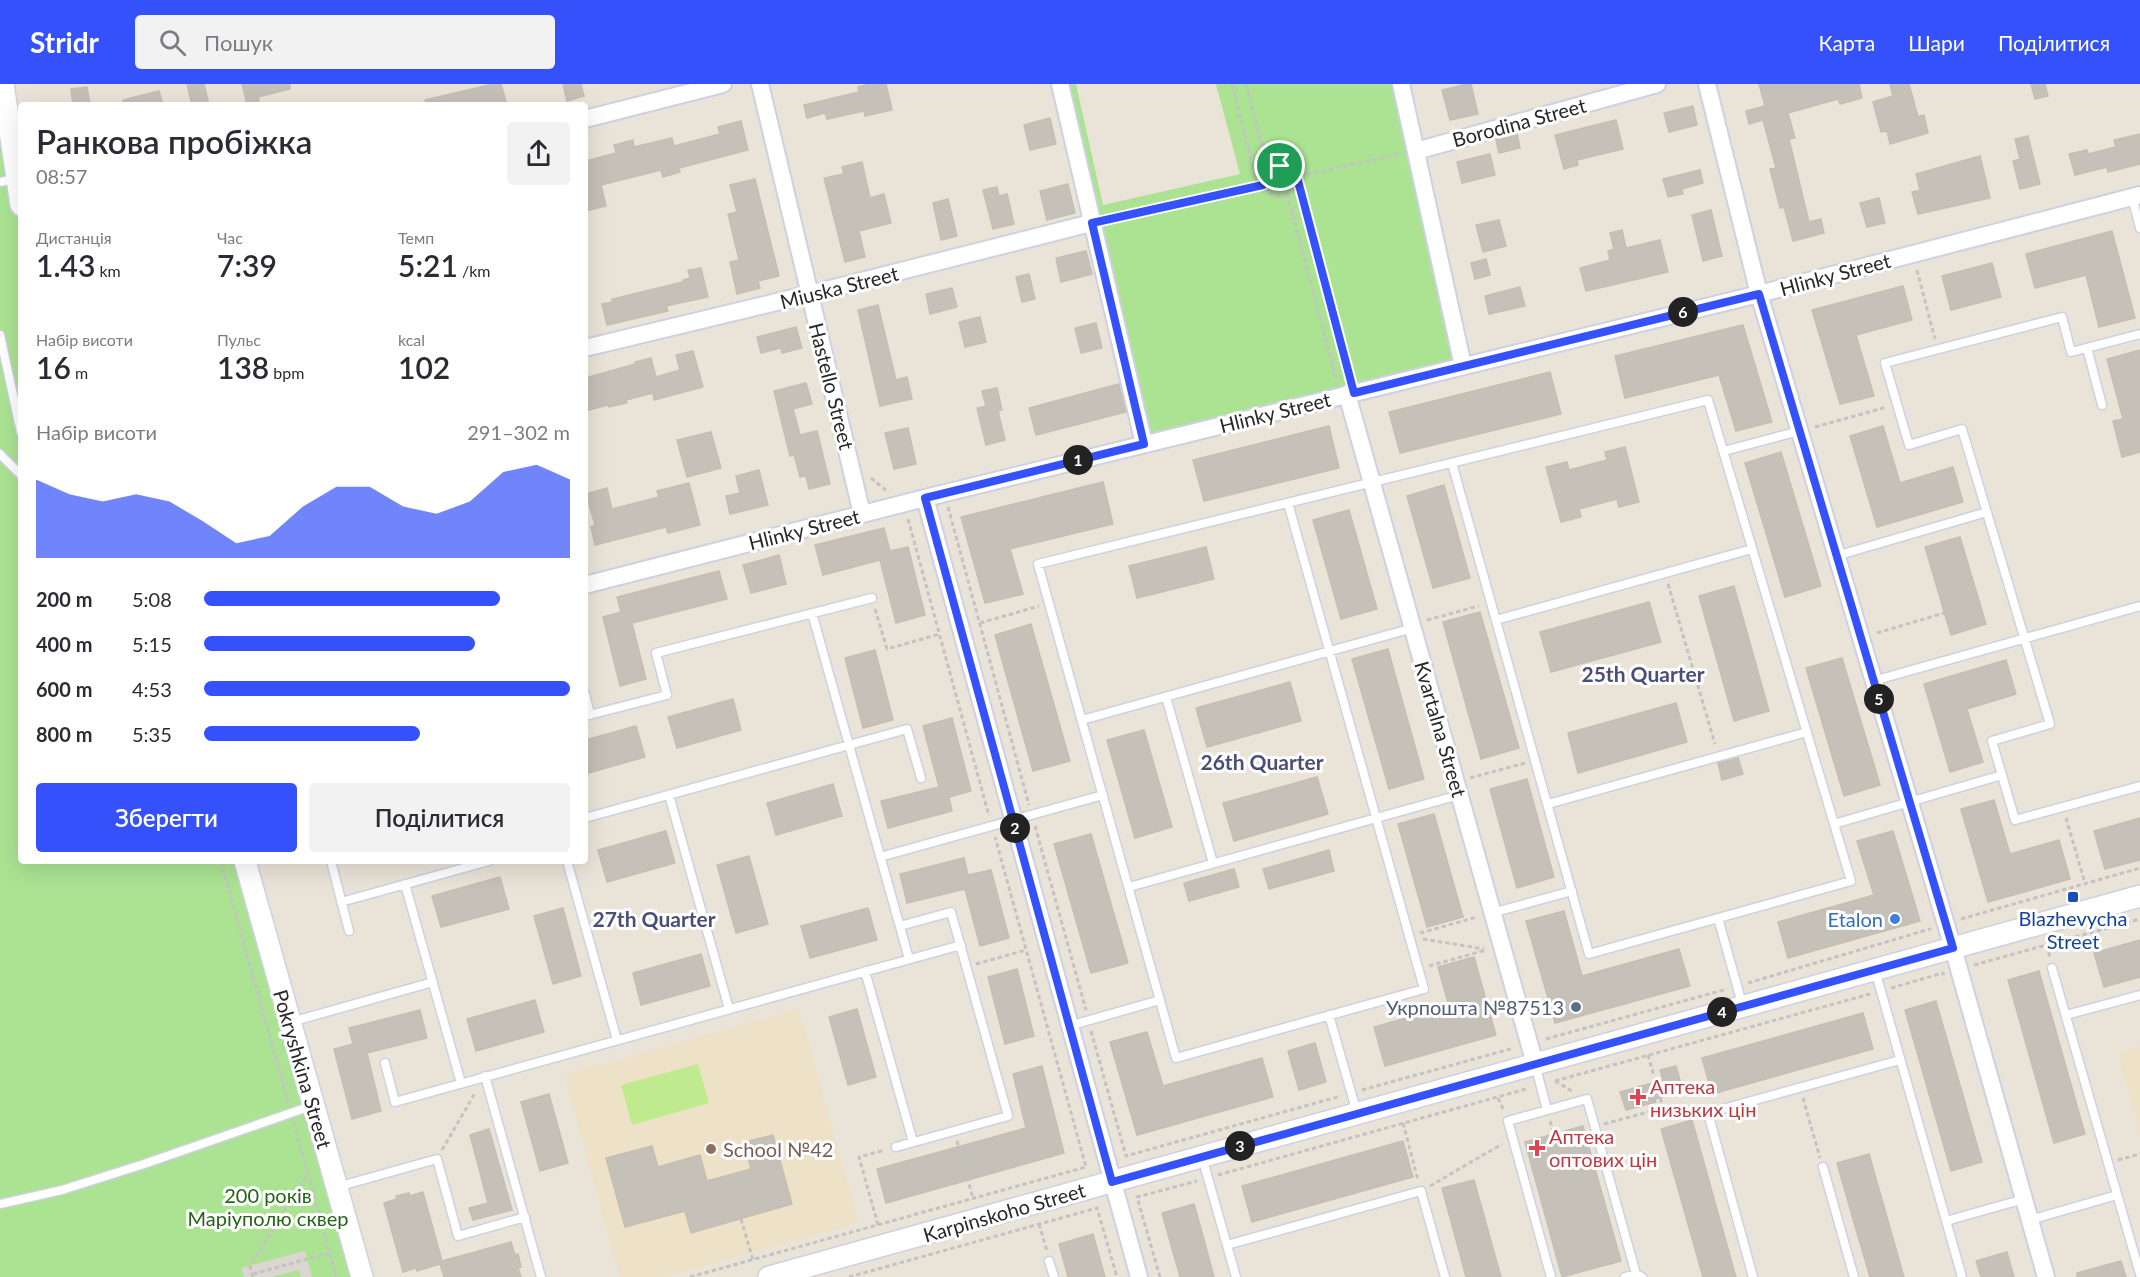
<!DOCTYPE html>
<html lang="uk">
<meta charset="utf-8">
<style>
:root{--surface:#fff;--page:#f2f2f3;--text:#2b2b33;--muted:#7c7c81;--accent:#3451fc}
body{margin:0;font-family:Lato,sans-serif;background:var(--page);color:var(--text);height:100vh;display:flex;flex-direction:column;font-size:22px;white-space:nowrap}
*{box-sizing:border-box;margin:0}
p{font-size:20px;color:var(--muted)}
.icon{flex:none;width:33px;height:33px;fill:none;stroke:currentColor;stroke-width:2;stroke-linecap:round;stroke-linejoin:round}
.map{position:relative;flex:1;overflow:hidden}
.sheet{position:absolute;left:18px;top:18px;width:570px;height:762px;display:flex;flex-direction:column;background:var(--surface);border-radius:6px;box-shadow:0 6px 24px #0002}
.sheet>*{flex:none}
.pin{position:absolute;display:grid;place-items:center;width:51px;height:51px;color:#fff;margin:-26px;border:3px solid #fff;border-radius:50%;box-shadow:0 2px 6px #0007}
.km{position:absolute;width:30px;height:30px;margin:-15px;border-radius:50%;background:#222;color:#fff;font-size:16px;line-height:30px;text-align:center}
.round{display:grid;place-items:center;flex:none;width:63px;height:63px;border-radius:6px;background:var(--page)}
.overview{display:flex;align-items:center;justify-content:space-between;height:102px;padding:0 18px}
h1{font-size:33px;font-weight:600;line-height:45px}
.stats{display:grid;grid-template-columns:repeat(3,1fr);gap:9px;height:102px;padding:6px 18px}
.stats div{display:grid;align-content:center}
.stats b{font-size:30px;font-weight:600}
.stats small{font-size:16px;font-weight:400}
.stats p{font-size:16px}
.chart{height:168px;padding:12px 18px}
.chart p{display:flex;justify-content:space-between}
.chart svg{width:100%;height:108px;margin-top:6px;fill:var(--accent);opacity:.7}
.button{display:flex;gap:12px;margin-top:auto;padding:12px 18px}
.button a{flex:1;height:69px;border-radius:6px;background:var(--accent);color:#fff;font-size:24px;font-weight:600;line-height:69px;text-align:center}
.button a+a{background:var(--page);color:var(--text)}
ul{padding:0 18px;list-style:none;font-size:20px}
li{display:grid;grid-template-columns:96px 72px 1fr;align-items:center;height:45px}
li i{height:15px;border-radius:8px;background:var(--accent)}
header{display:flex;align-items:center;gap:36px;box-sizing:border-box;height:84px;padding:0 30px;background:var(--accent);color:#fff}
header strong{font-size:28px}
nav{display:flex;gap:33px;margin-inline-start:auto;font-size:21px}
.search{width:420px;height:54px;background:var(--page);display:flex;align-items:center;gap:15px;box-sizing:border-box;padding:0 21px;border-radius:6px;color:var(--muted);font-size:22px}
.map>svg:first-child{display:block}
.education{fill:#ede2c7}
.green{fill:#abe393}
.pitch{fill:#c0ea8e}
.plaza{fill:#dbd6cf}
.building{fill:#c5c0b8;stroke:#c5bfb2;stroke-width:1.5}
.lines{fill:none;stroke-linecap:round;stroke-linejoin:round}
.service-casing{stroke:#ced1e1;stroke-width:11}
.minor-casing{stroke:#ced1e1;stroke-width:20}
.tertiary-casing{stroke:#ced1e1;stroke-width:24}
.path{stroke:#c3c3c3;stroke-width:3;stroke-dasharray:4.5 3;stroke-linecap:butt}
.service{stroke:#fff;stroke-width:8}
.minor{stroke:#fff;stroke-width:16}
.tertiary{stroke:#fff;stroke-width:21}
.route-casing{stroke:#fff;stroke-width:12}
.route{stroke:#3451fc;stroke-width:8}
.transit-dot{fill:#1a4fb4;stroke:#fff;stroke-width:2}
.shop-dot{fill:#3f7fe0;stroke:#fff;stroke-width:2}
.service-dot{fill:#5c6f8a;stroke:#fff;stroke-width:2}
.health-dot{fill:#e0444e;stroke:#fff;stroke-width:2}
.education-dot{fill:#8d6e63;stroke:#fff;stroke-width:2}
.labels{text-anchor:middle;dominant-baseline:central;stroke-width:6;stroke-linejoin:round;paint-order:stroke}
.street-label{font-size:20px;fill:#272727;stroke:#fff}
.transit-label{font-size:20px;fill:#164399;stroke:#fff}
.shop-label{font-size:20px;fill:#366cbe;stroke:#fff;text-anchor:end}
.service-label{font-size:20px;fill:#4e5e75;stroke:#fff;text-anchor:end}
.health-label{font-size:20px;fill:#be3a42;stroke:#fff;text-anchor:start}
.education-label{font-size:20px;fill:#785e54;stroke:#fff;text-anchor:start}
.park-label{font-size:20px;fill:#256418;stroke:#fff}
.neighbourhood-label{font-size:21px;font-weight:bold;fill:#484e78;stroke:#fff}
</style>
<header>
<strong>Stridr</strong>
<div class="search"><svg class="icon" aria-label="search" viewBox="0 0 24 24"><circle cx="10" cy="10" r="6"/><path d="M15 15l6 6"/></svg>Пошук</div>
<nav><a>Карта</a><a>Шари</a><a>Поділитися</a></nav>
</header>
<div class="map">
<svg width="2140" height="1193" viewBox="0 0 2140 1193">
<rect width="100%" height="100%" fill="#eae3d8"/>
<path class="education" d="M799,925L859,1139L664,1193H620L564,991Z
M2140,963V1048L2118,970Z"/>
<path class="green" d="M0,0L21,121V777H245L362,1193H0Z
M1065,0H1076L1103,121L1240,90L1216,0H1395L1458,279L1147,355Z"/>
<path class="pitch" d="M698,980L709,1019L632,1041L621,1001Z"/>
<path class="plaza" d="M305,1167L312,1193H301L299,1186L272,1193H244L241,1184Z"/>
<path class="building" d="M187,0H204L209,21H192Z
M242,0H290V5L258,13L259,17L247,20Z
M493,0H501L507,21H426L425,16Z
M563,0H581L584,12L567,17Z
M870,0H886L892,26L865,32L864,27L827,35L825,29L807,34L804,21L859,8L858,3Z
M1467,0H1471L1478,30L1450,36L1442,6Z
M1759,0H1859L1862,14L1840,20L1838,15L1788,29L1795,54L1789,55L1809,138L1821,135L1824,149L1793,157L1784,123L1780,124L1770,85L1776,84L1763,36L1749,40L1746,27L1765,22Z
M1890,0H1909L1918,33L1924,31L1928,49L1890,60L1887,47L1881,48L1873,18L1893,12Z
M2031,0H2045L2048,12L2035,15Z
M87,3L90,21H73L71,5Z
M159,7L163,21H124L123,16Z
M1693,22L1697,41L1669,48L1664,29Z
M1050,34L1056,60L1030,66L1024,41Z
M1616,36L1623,65L1577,76L1578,81L1564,85L1555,51Z
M741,37L748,66L679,84L680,88L663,93L661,86L601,101L606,122L585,127V77L616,69L614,61L633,56L634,63L672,54L674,62L720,50L718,43Z
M1517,50L1520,64L1499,69L1496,56Z
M2140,50V80L2108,88L2107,83L2075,91L2069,70L2087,66L2088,70L2116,63L2114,56Z
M2028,52L2040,100L2020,105L2013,77L2020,75L2015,55Z
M1490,70L1495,91L1462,99L1457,78Z
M1980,72L1990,114L1918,130L1912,108L1920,106L1916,90Z
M862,78L870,114L884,110L891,139L859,147L865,173L845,178L824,94L844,90L842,83Z
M1700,86L1703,99L1682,105L1683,110L1668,113L1663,95Z
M755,95L779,192L758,197L760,204L737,210L730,178L739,176L728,130L737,128L730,101Z
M1068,100L1075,129L1047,136L1040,107Z
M997,103L999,112L1007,110L1014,140L993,145L983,106Z
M1879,114L1885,139L1867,143L1860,119Z
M948,115L957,152L941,156L933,119Z
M1711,126L1722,172L1703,177L1692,131Z
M1499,136L1506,162L1483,168L1476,141Z
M1622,146L1626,164L1660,156L1668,188L1586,207L1580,184L1610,176L1608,167L1614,165L1610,149Z
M2112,147L2135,234L2099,243L2086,191L2035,204L2026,170Z
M1086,167L1092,190L1061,198L1056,174Z
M1486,175L1490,191L1475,195L1471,179Z
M1992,179L2001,213L1951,226L1942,192Z
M701,184L708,213L666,222L668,227L607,241L602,220L612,218V215L683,198V196L690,194L688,186Z
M1029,190L1035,215L1022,218L1016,193Z
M1903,202L1912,236L1856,251L1874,312L1840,320L1812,226Z
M1520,203L1525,222L1489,230L1485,212Z
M952,204L957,223L930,230L926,210Z
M878,221L896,296L907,293L912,315L880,322L858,226Z
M980,233L986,258L965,263L959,238Z
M1096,239L1102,264L1081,269L1075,244Z
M1743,241L1772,338L1736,347L1719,291L1625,314L1615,272Z
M796,243L802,264L782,269L781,264L761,269L757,253Z
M2140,266V368L2122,373L2113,337L2123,335L2107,275Z
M693,267L703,303L654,316L653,309L626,316L627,319L609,323L608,321L585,327V294L635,280V278L651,274L656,293L680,286L676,271Z
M1550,288L1561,330L1400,369L1389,328Z
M806,299L812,320L793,325L800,351L817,347L830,400L809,405L806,392L800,393L794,371L790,372L774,307Z
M1119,300L1126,328L1036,351L1029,324Z
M997,304L1002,326L998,327L1005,356L986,361L977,324L986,322L982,307Z
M1329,342L1339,384L1204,417L1193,376Z
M1883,342L1900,399L1953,383L1963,418L1877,443L1850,352Z
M908,344L916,380L894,385L885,349Z
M711,348L721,384L687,393L677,356Z
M1625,363L1639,418L1619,423L1617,415L1579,425L1581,433L1561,438L1546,383L1567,378L1569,386L1607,376L1605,368Z
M1781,368L1821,502L1785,513L1745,379Z
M759,386L768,421L730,430L726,412L740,409L736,392Z
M1103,398L1113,440L1010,465L1023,510L985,519L961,433Z
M689,399L700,441L668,449L666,443L595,461L591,443L595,441L586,410L607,404L612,425L659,413L657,407Z
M1444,401L1470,494L1433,504L1407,412Z
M1349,426L1377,525L1341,535L1313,436Z
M884,444L890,467L908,463L925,531L896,539L880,476L823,491L815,461Z
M1960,453L1986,540L1951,551L1925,463Z
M1206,463L1214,495L1137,514L1129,482Z
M779,471L786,500L751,509L743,481Z
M719,487L727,515L632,539L646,595L620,602L603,533L621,528L617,513Z
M1734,502L1769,627L1734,637L1699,512Z
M1649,518L1661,558L1551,588L1540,548Z
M1480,528L1519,664L1481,675L1443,538Z
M1031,540L1070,677L1033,687L995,551Z
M1388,565L1424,695L1389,705L1352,575Z
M875,566L893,636L863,644L845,574Z
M1842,574L1880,701L1844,712L1806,584Z
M2006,576L2016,610L1967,625L1983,678L1950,688L1924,600Z
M1290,598L1301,637L1207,663L1196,624Z
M733,615L741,646L677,664L668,633Z
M1676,619L1687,658L1578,689L1568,649Z
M952,634L971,707L949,713L952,727L888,744L881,717L939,703L923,642Z
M636,642L645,673L585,690V656Z
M1144,646L1172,743L1135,754L1107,656Z
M1738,674L1743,690L1722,696L1718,679Z
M1317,693L1328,730L1234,757L1223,719Z
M1527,695L1554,793L1517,804L1490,705Z
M833,700L842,732L776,751L767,719Z
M1994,716L2010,770L2059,756L2070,795L1988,818L1961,725Z
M1434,730L1463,833L1427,843L1398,740Z
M2140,734V776L2105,785L2094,747Z
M666,747L675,779L607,798L598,766Z
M1893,747L1920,837L1788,874L1778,838L1874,811L1857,757Z
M1091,750L1128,879L1091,889L1054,760Z
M1329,766L1334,787L1269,805L1263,785Z
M749,772L768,840L736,849L717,781Z
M964,774L968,791L991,786L1009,854L980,862L965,805L907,819L900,790Z
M1234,785L1239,803L1189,817L1184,799Z
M500,793L509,825L441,843L432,812Z
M563,824L581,892L553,900L534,832Z
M868,824L877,856L810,874L801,842Z
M1564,827L1582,892L1679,865L1690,902L1555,939L1526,837Z
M2140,856V893L2104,903L2094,869Z
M701,870L710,902L641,921L633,889Z
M1474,873L1496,951L1385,982L1374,943L1449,922L1438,883Z
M1017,885L1034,952L1005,960L988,893Z
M2039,887L2085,1050L2054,1059L2008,896Z
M535,916L544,948L476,967L467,935Z
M1936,917L1982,1078L1951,1087L1905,926Z
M857,925L876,993L848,1001L829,933Z
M420,926L427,954L367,969L381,1027L352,1035L334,965L353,960L349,944Z
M1863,929L1873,965L1712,1010L1702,974Z
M1147,948L1163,1002L1262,974L1273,1013L1137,1051L1110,958Z
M1315,959L1326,998L1299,1006L1288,967Z
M1042,982L1064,1069L886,1119L877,1085L1026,1044L1013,990Z
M1676,982L1683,1007L1655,1015L1656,1018L1626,1026L1620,1008L1663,996L1660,986Z
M549,1010L568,1079L540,1087L521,1018Z
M1692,1036L1732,1179L1736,1193H1703L1661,1045Z
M1583,1042L1621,1177L1562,1193L1525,1058Z
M489,1045L512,1126L473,1136L469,1124L488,1119L470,1051Z
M773,1051L792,1120L691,1149L685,1127L625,1143L606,1074L652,1062L658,1083L700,1071L707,1097L751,1085L744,1058Z
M1403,1057L1413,1093L1252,1138L1242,1102Z
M1869,1070L1904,1193H1870L1855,1142L1837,1079Z
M1474,1096L1501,1193H1466L1442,1104Z
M423,1108L442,1177L511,1158L515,1171L518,1170L521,1183L518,1184L521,1193H444L440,1180L417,1187L416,1184L403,1188L384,1119L397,1115L396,1112L409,1109L410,1112Z
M1194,1120L1200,1141L1214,1193H1180L1162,1129Z
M1093,1150L1105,1193H1068L1059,1160Z
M2007,1168L2014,1193H1981L1976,1177Z
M2121,1177L2126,1193H2077V1189Z"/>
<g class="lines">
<defs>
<path id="service" d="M0,98L17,94
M2132,113L2140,144
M2140,250L2071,268L2062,233L1885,279L1909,361L1962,345L2050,640L1992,657L2015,736L2140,702
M0,251L21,348
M2087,264L2102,321
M1724,367L1799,347
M0,370L21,391
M1288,419L1424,905L1176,974L1038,480L1708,316L1851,797L1589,870L1452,379
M1836,472L1987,428
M812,529L909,875
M1496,536L1752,465
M1873,597L2140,522
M585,610L590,631
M1166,613L1213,779
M585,632L667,611L656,569L872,514
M1082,636L1413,544
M669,711L729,925
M1548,720L1807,648
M585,734L907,645L921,694
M1834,740L2002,691
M880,773L1103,711
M331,777L349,847
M567,777L617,956
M405,800L461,999
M1129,803L1459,711
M341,818L489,777
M1492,829L1572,807
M1718,834L1743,923
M2052,884L2140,1190
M1875,886L1962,1193
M865,887L913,1058
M1329,931L1357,1029
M2066,931L2140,911
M291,938L433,898
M1069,942L1160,916
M385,979L395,1018L961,861
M1535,980L1547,1026
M485,992L541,1193
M896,1063L1008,1032L951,828L900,842
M1202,1073L1236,1193
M1823,1083L1854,1193
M337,1103L437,1075L458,1152L525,1133
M0,1120L62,1106L144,1080L314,1021
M2030,1136L2117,1111
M1946,1137L2024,1115
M1227,1161L1421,1107L1445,1193
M1049,1177L1054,1193
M1551,1193L1508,1037L1587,1015L1636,1190
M1625,1193L1636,1190L1642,1193
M1753,1193L1708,1029L1900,976"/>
<path id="minor" d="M760,0L862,430
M1060,0L1144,360
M1401,0L1463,282
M1707,0L1759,210L1953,864L2046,1193
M585,35L723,0
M1416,67L1657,0
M585,264L810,210L1091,139
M1347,310L1535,980
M925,414L1139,1193
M585,501L925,414L1759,210L2140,111"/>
<path id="tertiary" d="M3,0L21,121
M245,777L362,1193
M769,1193L2140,812"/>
</defs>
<use href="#service" class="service-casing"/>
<use href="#minor" class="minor-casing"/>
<use href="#tertiary" class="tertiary-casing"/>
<path class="path" d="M1232,0L1258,102
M1246,0L1268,85
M1263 97a15 15 0 1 1 30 0a15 15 0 1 1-30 0Z
M1297,93L1350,295
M1292,94L1399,70
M1287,109L1337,298
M1107,135L1263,101
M1917,186L1935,255
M1815,343L1887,323
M871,394L887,407
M948,423L1029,721
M908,435L989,732
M1668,500L1715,660
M875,525L887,565L940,550
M1427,536L1479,522
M980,539L1039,522
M1877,549L1944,529
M1470,694L1525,679
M2066,734L2085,799
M1035,742L1086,926
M221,777L288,1018
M1961,835L2140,784
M1420,849L1477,833
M1423,855L1484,865
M2046,861L2050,873
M976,880L1026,866
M1974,881L2140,835
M1429,882L1486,866
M1748,899L1930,845V844
M1891,904L1943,889L1944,891
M1091,947L1126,1072L1341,1012
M1546,955L1727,905
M1648,971L1663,1024
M1555,997L1870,910
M1555,997L1572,1007
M1362,1006L1514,964
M1498,1014L1504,1027
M1803,1014L1820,1074
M1550,1037L1559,1066
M294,1039L336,1193
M1403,1039L1418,1096
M1604,1040L1663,1024L1697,1028
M957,1057L973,1114
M442,1066L475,1009
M2118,1076L2140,1070
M1218,1091L1526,1005
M1430,1102L1502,1060
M741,1135L753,1176
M1039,1140L1047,1167
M878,1141L859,1073L885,1066
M253,1190L329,1169
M253,1193L250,1182L308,1089
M690,1193L1086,1083L995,753
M849,1193L1097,1124L1117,1193
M1160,1193L1137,1113L1197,1097"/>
<use href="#service" class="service"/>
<use href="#minor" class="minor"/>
<use href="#tertiary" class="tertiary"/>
</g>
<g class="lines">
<defs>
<path id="route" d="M1274,82L1286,84L1292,94L1297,93L1354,309L1759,210L1953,864L1112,1098L925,414L1144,360L1092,139L1263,101L1264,90Z"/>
</defs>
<use href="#route" class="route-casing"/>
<use href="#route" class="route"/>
</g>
<rect class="transit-dot" x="2067" y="807" width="12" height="12" rx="3"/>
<circle class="shop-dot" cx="1895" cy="835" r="6"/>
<circle class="service-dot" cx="1576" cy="923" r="6"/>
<g class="health-dot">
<path d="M1635 1004h6v6h6v6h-6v6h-6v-6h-6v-6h6z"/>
<path d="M1534 1055h6v6h6v6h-6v6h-6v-6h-6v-6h6z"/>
</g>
<circle class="education-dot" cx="711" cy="1065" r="6"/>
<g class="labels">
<g class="street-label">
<text transform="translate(1519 38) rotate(-15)">Borodina Street</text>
<text transform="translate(1835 190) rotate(-15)">Hlinky Street</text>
<text transform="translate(839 203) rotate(-14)">Miuska Street</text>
<text transform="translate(832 302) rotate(76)">Hastello Street</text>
<text transform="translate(1275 328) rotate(-14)">Hlinky Street</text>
<text transform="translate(804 445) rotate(-14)">Hlinky Street</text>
<text transform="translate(1441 645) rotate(74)">Kvartalna Street</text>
<text transform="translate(303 985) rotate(74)">Pokryshkina Street</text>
<text transform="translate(1004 1128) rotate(-16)">Karpinskoho Street</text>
</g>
<g class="transit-label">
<text x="2073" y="834">Blazhevycha<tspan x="2073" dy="23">Street</tspan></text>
</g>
<g class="shop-label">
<text x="1883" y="835">Etalon</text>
</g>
<g class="service-label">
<text x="1564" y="923">Укрпошта №87513</text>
</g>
<g class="health-label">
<text x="1650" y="1002">Аптека<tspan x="1650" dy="23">низьких цін</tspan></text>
<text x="1549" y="1052">Аптека<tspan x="1549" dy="23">оптових цін</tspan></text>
</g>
<g class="education-label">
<text x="723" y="1065">School №42</text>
</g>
<g class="park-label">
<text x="268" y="1111">200 років<tspan x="268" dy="23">Маріуполю сквер</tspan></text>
</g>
<g class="neighbourhood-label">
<text x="1643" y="589">25th Quarter</text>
<text x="1262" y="677">26th Quarter</text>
<text x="654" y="834">27th Quarter</text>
</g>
</g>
</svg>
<div class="pin" style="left:1280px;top:82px;background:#1e9e55"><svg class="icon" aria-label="arrive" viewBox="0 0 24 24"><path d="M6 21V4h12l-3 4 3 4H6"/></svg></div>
<b class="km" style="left:1078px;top:376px">1</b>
<b class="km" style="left:1015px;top:744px">2</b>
<b class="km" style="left:1240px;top:1062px">3</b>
<b class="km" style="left:1722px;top:928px">4</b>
<b class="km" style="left:1879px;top:615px">5</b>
<b class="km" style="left:1683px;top:228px">6</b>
<section class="sheet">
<div class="overview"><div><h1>Ранкова пробіжка</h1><p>08:57</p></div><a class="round"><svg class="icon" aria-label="share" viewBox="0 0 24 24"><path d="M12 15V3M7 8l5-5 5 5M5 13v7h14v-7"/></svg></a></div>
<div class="stats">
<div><p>Дистанція</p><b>1.43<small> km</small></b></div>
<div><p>Час</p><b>7:39</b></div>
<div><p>Темп</p><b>5:21<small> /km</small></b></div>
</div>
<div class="stats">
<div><p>Набір висоти</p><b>16<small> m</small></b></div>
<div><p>Пульс</p><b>138<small> bpm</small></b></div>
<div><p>kcal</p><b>102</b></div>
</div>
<div class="chart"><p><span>Набір висоти</span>291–302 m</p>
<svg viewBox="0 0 160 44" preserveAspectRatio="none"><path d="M0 44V12L10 18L20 21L30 18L40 21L50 29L60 38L70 35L80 23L90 15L100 15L110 23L120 26L130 21L140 9L150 6L160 12V44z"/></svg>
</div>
<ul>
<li><b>200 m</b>5:08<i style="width:81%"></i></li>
<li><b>400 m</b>5:15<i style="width:74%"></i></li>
<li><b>600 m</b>4:53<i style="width:100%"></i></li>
<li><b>800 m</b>5:35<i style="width:59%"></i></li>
</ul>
<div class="button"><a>Зберегти</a><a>Поділитися</a></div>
</section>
</div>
